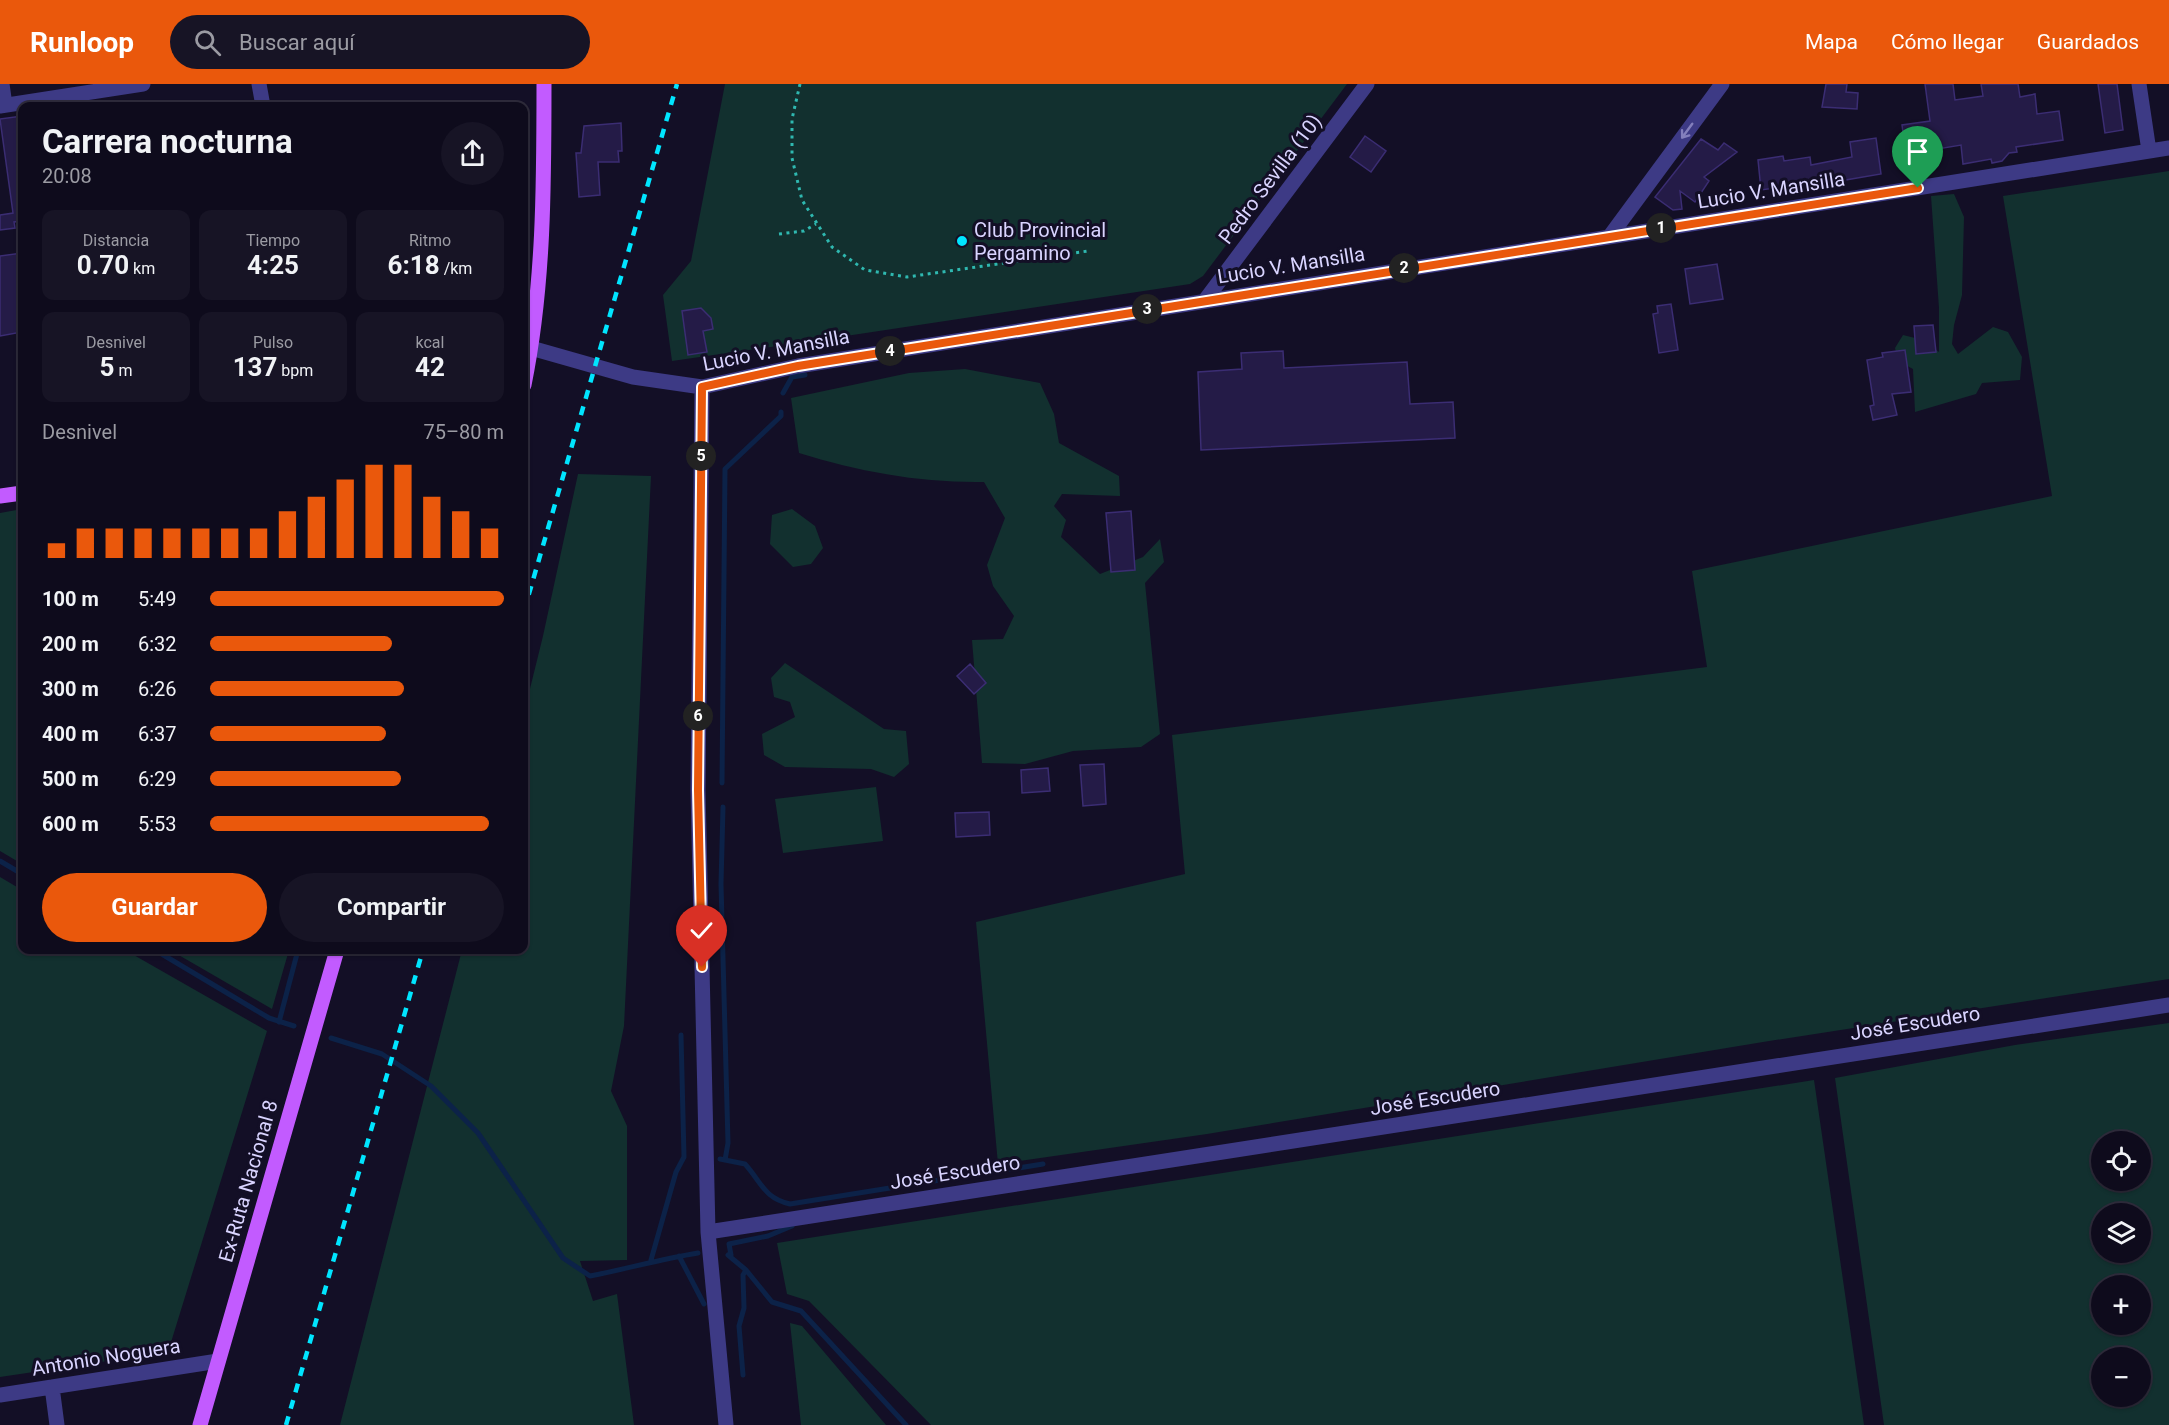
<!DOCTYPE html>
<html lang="es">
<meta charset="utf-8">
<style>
:root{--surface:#0e0b1c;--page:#171425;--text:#f1f3f6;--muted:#9b9ba3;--line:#2e2b3b;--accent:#ea580c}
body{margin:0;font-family:Roboto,sans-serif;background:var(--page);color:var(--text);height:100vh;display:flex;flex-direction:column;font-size:22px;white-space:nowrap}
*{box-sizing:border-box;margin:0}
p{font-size:20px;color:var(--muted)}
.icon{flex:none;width:33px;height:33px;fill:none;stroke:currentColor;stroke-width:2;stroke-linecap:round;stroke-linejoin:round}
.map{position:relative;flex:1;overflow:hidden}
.sheet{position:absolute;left:18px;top:18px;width:510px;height:852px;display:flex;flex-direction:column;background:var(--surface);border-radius:12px;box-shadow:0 2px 4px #0004,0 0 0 2px var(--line)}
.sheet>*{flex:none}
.fabs{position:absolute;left:2091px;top:1047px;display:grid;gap:12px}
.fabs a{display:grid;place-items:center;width:60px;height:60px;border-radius:50%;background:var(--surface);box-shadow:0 2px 4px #0004,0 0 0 2px var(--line);font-size:30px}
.pin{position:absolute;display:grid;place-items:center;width:51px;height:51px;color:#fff;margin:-62px -26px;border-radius:50% 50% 50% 0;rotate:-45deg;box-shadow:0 0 6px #0007}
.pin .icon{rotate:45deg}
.km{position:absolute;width:30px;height:30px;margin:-15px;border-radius:50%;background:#222;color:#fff;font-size:16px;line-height:30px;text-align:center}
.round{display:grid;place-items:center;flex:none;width:63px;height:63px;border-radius:32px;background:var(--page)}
.head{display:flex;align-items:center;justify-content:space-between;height:102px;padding:0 24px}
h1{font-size:33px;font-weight:700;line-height:45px}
.figures{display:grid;grid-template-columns:repeat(3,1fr);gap:9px;height:102px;padding:6px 24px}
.figures div{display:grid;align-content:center;border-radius:12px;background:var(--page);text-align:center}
.figures b{font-size:26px;font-weight:700}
.figures small{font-size:16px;font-weight:400}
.figures p{font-size:16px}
.chart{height:168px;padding:12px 24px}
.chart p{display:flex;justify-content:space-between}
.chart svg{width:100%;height:108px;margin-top:6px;stroke:var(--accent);stroke-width:6}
.button{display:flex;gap:12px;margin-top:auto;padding:12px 24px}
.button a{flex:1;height:69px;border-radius:36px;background:var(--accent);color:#fff;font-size:24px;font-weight:700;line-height:69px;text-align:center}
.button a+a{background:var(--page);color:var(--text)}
ul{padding:0 24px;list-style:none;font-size:20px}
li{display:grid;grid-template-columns:96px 72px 1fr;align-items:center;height:45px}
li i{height:15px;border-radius:8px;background:var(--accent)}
header{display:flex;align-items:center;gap:36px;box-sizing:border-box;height:84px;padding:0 30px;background:var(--accent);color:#fff}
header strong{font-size:28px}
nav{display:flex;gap:33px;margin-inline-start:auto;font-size:21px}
.search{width:420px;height:54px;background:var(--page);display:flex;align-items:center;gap:15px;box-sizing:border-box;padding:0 21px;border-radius:33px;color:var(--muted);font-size:22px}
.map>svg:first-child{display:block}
.green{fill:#12302f;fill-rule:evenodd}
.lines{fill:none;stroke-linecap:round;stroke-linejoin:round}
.stream{stroke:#0c2248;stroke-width:5}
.building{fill:#241b47;stroke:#3b2d73;stroke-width:1.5}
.path{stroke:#2fb8b0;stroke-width:3;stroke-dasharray:3 4.5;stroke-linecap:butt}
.minor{stroke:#3d3a85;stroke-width:15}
.major{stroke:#c25bff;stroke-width:15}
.rail{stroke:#00e5ff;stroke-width:4.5;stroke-dasharray:9 8;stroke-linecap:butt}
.oneway{stroke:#837fbc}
.route-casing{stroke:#fff;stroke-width:12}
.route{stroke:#ea580c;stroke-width:8}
.poi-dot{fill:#00e5ff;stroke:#130f26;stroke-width:2}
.labels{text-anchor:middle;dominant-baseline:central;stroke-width:6;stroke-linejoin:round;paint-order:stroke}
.street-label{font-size:20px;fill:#d9d4ff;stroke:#130f26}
.poi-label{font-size:20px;fill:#d9d4ff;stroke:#130f26;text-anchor:start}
</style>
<header>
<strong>Runloop</strong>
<div class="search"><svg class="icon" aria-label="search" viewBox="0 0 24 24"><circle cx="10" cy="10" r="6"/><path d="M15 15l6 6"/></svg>Buscar aquí</div>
<nav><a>Mapa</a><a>Cómo llegar</a><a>Guardados</a></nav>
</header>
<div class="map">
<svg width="2169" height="1341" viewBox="0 0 2169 1341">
<rect width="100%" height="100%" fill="#130f26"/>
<path class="green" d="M725,0H1347L1203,192L1190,200L826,255L823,258L791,260L672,277L663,211L691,177Z
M2169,87V895L1763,958L1207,1050L998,1080L976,838L1185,790L1172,651L1707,583L1692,487L2052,412L2003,112Z
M1954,110L1964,133L1962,211L1954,241L1952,260L1958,270L1993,243L2008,248L2022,273L2020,296L1982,299L1976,310L1915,328L1913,285L1898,277L1895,264L1903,251L1923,256L1939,268V224L1931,112Z
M965,285L1040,299L1054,330L1059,359L1119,392L1120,412L1062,410L1054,422L1066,436L1061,453L1100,490L1143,473L1160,455L1164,478L1145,499L1160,650L1141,663L1073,667L1025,680L982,679L972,556L1003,555L1014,532L993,502L987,481L1005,434L984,398C921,399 860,388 799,369L791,314L909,289Z
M578,390L651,392L624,942L611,1007L627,1042V1176L580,1177L593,1217L617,1210L634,1341H340L462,866H524V629L543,552Z
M22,425V780L0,767V429Z
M792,425L815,442L823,464L811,480L793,483L770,460L772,431Z
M785,579L884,645L906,647L909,680L894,693L871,685L785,683L764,671L762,650L795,633L790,618L774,613L771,594Z
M876,703L883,757L783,769L775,715Z
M0,793L22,806V866H125L267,947L168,1268L0,1293Z
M170,866H289L272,925Z
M2169,939V1341H1884L1835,994L2015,961ZM2102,1058H2140V1096H2102ZM2102,1130H2140V1168H2102ZM2102,1202H2140V1240H2102ZM2102,1274H2140V1312H2102Z
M1814,996L1864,1341H931L809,1217L787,1210L777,1159Z
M790,1239L802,1242L886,1341H801Z"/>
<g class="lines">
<path class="stream" d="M783,309L792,293L805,291
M722,699L725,385L781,332V328
M0,777L22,790
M155,866L269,934L294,942
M279,938L298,866
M331,954L382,970L431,1002L478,1049L563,1174L590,1192C626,1185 661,1175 698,1169
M720,1075L725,1076L728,1059L721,800L723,723
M725,1076L745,1080C762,1099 764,1114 790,1120L971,1091
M1000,1087L1043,1080
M728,1171L746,1186L772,1218L801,1227L906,1341
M731,1171L729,1160L768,1152L792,1142
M679,1172L704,1220
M651,1176L676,1088L684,1073L681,951
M743,1291L739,1242L744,1224L743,1191L746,1186"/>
</g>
<path class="building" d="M1826,0H1847L1846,8L1858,9L1857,25L1822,23Z
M1925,0H1953L1955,16L1983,12L1981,0H2018L2020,13L2035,10L2037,30L2059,27L2063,56L2016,63L2017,68L2009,69L2002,77L1992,79L1991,75L1963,80L1961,61L1925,67L1926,75L1907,78L1902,41L1930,37Z
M2098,0H2117L2123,46L2105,49Z
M22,32V137L14,138L15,144L0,146V131L13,129L0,35Z
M621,39L622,67H618L619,78H598L600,111L579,113L576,69H581L584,42Z
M1365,52L1386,67L1371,88L1350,73Z
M1876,54L1881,90L1840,97V100L1822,104L1821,97L1761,106L1758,76L1783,72L1784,77L1810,73L1811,81L1852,73L1850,58Z
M1701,55L1718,66L1724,59L1737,68L1704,93L1709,97L1695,118L1680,107L1682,125L1673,126L1655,113Z
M22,169V229L20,230L22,248L0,252V172Z
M1717,180L1723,215L1690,220L1685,185Z
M1671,220L1678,266L1659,269L1653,230L1658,229L1657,222Z
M701,224L711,234L713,245L703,247L707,268L688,271L682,227Z
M1933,241L1936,268L1916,270L1914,242Z
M1905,266L1911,308L1892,310L1897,331L1873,336L1870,322L1874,321L1867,276L1883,273L1882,269Z
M1283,267L1284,284L1407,278L1410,320L1453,318L1455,354L1201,366L1198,288L1242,285L1241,269Z
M1131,427L1135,486L1111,488L1106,429Z
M970,580L986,599L974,610L957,592Z
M1104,680L1106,720L1083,722L1080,681Z
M1048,684L1050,707L1022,709L1021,686Z
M989,728L990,751L956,753L955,729Z"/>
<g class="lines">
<path class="path" d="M800,0L792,35V74L802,116L832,163L865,186L907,193L1088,167
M779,150L804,147L816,140"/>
<path class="minor" d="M2,0L5,21
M259,0L263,22
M2139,0L2149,67
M0,22L143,0
M1610,152L1722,0
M1206,215L1367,0
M531,264L633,293L702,303L798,282L2169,64
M702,303L698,706L708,1148L726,1341
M708,1148L2169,921
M52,1303L57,1341
M0,1311L218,1277"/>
<path class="major" d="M524,301C544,202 544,101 544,0
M0,412L22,409
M200,1341L337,866"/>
<path class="rail" d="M524,527L677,0
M286,1341L423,866"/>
</g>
<defs><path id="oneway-shaft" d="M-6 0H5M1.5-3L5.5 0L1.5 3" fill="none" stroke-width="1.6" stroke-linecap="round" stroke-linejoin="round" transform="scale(1.5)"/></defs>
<use class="oneway" href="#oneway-shaft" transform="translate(1687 47) rotate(126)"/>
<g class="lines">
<defs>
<path id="route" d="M702,883L698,706L702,303L798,282L1918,104"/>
</defs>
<use href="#route" class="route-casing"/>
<use href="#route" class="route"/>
</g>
<circle class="poi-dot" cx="962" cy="157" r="6"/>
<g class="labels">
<g class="street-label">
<text transform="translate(1270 95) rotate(-53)">Pedro Sevilla (10)</text>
<text transform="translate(1771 106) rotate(-9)">Lucio V. Mansilla</text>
<text transform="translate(1291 181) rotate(-9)">Lucio V. Mansilla</text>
<text transform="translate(776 266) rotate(-11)">Lucio V. Mansilla</text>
<text transform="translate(1915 939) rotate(-9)">José Escudero</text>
<text transform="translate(1435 1014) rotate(-9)">José Escudero</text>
<text transform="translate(955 1088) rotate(-9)">José Escudero</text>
<text transform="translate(248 1097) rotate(-74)">Ex-Ruta Nacional 8</text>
<text transform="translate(106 1273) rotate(-9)">Antonio Noguera</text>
</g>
<g class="poi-label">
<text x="974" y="146">Club Provincial<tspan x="974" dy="23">Pergamino</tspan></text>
</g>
</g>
</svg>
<div class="fabs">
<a><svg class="icon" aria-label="locate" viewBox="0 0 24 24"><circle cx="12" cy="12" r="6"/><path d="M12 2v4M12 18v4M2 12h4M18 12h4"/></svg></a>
<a><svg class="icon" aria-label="layers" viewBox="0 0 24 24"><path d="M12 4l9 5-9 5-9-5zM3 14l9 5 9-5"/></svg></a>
<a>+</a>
<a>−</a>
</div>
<div class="pin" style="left:1918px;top:104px;background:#1e9e55"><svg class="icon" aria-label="arrive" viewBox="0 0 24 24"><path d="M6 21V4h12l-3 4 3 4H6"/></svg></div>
<div class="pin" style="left:702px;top:883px;background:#d93025"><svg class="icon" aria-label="check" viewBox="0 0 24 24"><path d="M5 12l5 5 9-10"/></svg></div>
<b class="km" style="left:1661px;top:144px">1</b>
<b class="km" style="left:1404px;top:184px">2</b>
<b class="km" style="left:1147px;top:225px">3</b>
<b class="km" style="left:890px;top:267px">4</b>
<b class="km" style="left:701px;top:372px">5</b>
<b class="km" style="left:698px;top:632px">6</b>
<section class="sheet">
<div class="head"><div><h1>Carrera nocturna</h1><p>20:08</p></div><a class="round"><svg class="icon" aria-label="share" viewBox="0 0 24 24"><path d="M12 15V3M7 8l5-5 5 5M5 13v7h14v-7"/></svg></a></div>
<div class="figures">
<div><p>Distancia</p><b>0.70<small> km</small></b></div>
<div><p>Tiempo</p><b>4:25</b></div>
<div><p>Ritmo</p><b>6:18<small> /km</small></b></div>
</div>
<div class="figures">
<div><p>Desnivel</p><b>5<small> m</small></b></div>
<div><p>Pulso</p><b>137<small> bpm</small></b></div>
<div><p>kcal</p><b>42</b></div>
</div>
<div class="chart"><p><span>Desnivel</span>75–80 m</p>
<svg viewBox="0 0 160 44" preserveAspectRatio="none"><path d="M5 44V38M15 44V32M25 44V32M35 44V32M45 44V32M55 44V32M65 44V32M75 44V32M85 44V25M95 44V19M105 44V12M115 44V6M125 44V6M135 44V19M145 44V25M155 44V32"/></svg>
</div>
<ul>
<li><b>100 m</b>5:49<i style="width:100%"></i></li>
<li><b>200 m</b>6:32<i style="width:62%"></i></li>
<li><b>300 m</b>6:26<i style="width:66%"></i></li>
<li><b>400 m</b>6:37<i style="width:60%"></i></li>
<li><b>500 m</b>6:29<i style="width:65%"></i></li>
<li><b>600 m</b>5:53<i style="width:95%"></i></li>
</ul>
<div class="button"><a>Guardar</a><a>Compartir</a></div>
</section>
</div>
